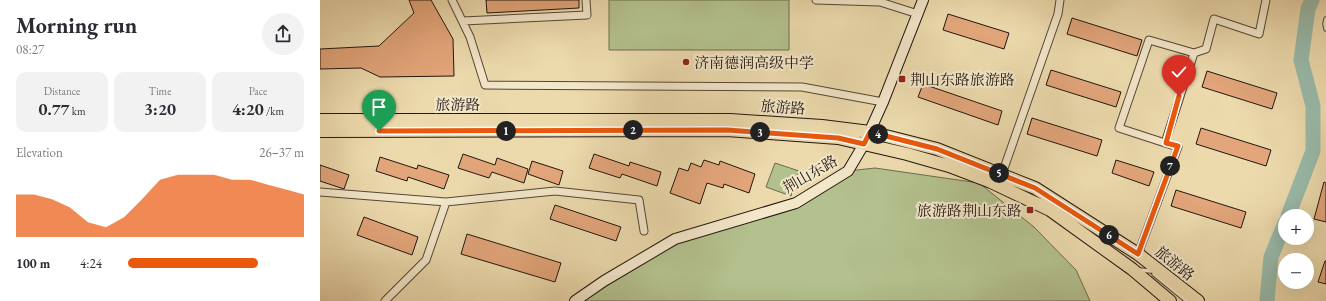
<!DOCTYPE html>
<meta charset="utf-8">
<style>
:root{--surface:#fff;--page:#f2f2f3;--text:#2b2b33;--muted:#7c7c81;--accent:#ea580c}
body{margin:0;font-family:"EB Garamond","Noto Serif SC",serif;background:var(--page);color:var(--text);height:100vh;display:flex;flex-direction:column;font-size:15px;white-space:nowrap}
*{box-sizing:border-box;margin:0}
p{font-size:13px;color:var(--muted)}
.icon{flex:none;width:22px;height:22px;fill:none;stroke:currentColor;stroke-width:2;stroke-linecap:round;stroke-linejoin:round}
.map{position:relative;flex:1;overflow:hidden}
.sheet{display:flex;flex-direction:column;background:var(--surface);width:320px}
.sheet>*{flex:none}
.tools{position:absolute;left:958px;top:209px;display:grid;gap:8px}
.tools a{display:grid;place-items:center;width:36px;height:36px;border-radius:50%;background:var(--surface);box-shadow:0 4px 16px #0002;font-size:20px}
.pin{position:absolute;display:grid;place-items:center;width:34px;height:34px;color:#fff;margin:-41px -17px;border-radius:50% 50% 50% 0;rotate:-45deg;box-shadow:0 0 4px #0007}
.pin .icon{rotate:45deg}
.km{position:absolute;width:20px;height:20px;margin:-10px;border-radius:50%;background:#222;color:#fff;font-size:11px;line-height:20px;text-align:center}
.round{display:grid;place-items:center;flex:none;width:42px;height:42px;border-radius:21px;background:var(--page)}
.overview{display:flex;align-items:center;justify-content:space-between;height:68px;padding:0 16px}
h1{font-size:22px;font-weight:700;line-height:30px}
.stats{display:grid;grid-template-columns:repeat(3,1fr);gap:6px;height:68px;padding:4px 16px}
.stats div{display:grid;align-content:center;border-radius:10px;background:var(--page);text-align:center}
.stats b{font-size:17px;font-weight:700}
.stats small{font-size:11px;font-weight:400}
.stats p{font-size:11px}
.chart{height:112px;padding:8px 16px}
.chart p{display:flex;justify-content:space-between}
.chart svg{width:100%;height:72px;margin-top:4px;fill:var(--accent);opacity:.7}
ul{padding:0 16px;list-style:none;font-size:13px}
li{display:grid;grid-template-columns:64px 48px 1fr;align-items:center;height:30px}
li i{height:10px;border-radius:5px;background:var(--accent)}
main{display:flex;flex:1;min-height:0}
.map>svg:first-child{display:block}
.green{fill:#b3c18e;stroke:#6a6c4f}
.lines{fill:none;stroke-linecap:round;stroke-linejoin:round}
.river{stroke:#99bbab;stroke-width:15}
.building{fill:#e3a67b;stroke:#211610}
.lane-casing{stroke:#544737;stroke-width:5.5}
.street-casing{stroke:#544737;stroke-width:9}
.secondary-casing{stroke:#211610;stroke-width:12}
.primary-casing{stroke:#211610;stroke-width:14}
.lane{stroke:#f3e7ca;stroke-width:3.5}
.street{stroke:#f3e7ca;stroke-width:7}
.secondary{stroke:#f3e7ca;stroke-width:10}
.primary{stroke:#ecdaad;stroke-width:12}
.route-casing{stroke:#fff;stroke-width:8}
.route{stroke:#ea580c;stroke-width:5}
.poi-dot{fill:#8f2418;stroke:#f3e7ca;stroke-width:1.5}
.labels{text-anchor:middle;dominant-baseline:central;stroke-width:4;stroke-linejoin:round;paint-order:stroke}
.poi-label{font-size:15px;fill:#211610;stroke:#f3e7ca;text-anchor:start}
.street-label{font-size:15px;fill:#211610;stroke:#f3e7ca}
</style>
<main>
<section class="sheet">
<div class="overview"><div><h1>Morning run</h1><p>08:27</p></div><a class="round"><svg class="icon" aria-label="share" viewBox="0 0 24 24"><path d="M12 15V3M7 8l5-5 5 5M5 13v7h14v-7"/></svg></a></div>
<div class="stats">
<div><p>Distance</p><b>0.77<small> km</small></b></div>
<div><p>Time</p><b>3:20</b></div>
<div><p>Pace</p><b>4:20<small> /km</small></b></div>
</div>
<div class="chart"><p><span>Elevation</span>26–37 m</p>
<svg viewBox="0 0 160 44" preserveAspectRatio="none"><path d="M0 44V18L10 18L20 21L30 26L40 35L50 38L60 32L70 21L80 9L90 6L100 6L110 6L120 9L130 9L140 12L150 15L160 18V44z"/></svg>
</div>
<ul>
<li><b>100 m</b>4:24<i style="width:74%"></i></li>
</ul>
</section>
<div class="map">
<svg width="1006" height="301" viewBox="0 0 1006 301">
<rect width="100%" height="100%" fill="#ecdaad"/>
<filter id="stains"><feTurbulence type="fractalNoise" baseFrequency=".005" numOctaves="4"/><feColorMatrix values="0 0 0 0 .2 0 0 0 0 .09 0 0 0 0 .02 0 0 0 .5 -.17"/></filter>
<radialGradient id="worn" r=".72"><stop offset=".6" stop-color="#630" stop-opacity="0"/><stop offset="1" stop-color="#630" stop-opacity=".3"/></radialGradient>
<path class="green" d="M289,0H469V50H289Z
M455,163L479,171L471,196L446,187Z
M555,168L659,183L714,227L756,270L770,301H255L355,239L476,203L528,171Z"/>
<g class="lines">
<path class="river" d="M968,216L993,151V106L981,60L988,9L992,0
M947,301L951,257L965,223"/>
</g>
<path class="building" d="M89,0H111L133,39L134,76L60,77L41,68L0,69V49L59,46L94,13Z
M166,0H259V8L167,13Z
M628,14L689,33L684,49L623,30Z
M752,18L822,40L817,56L747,34Z
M731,70L801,92L796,107L726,85Z
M887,71L957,93L952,109L882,87Z
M603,84L682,111L678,125L598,97Z
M712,118L782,140L777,156L707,134Z
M881,128L951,150L946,166L876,144Z
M143,154L175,165L177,158L208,169L204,183L172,172L169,178L138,168Z
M274,154L309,166L310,162L341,172L337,186L302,174L300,178L269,168Z
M60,157L97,169L98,165L129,175L124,189L88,177L87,181L56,171Z
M384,160L399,165L400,161L435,174L429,193L404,184L403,188L387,183L380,204L350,193L359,168L368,171L371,163L381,167Z
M796,160L834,172L829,186L792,173Z
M212,161L243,171L239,185L208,174Z
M0,165L29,175L24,189L0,181Z
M1004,182L1006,183V222L994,219Z
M856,190L926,212L921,228L851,206Z
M235,205L301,227L296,241L230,219Z
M44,217L98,237L92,255L37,235Z
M147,234L241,263L235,282L141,254Z
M1005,261H1006V284L998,282Z"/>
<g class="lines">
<defs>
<path id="lane" d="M1006,19L1005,24L1006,29
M819,270L831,271
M834,274L867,301"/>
<path id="street" d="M132,0L150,37L165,85L482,87L563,102
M496,0L560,2L598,14
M143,21L267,15L266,0
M845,143L799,128L829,40L874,53
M682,174L738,14L740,0
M0,192L126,202L235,191L319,200L324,231
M818,254L858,147L845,143L874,53L886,49L894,19L939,34L946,0
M65,301L106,260L126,202"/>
<path id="secondary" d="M255,301L284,281L355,239L476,203L528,171L544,144L563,102L603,0"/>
<path id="primary" d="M0,120H410L502,126L550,132L617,149L715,188L818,254L878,301
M0,131L407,130L518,138L587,154L629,166L671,182L730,210L812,269L850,301"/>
</defs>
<use href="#lane" class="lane-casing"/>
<use href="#street" class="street-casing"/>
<use href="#secondary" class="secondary-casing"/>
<use href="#primary" class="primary-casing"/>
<use href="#lane" class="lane"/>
<use href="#street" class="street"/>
<use href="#secondary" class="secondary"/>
<use href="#primary" class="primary"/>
</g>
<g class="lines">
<defs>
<path id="route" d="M59,131L407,130L518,138L544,144L550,132L617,149L715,188L818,254L858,146L846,143L859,96"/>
</defs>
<use href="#route" class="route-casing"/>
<use href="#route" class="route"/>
</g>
<g class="poi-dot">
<circle cx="366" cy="62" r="4"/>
<rect x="578" y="75" width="8" height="8" rx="2"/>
<rect x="706" y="206" width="8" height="8" rx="2"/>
</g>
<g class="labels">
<g class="poi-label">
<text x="374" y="62">济南德润高级中学</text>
<text x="590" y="79">荆山东路旅游路</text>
<text x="702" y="210" text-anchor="end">旅游路荆山东路</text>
</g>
<g class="street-label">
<text x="138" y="104">旅游路</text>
<text transform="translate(463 107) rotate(4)">旅游路</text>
<text transform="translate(490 174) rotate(-30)">荆山东路</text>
<text transform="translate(855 263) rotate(38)">旅游路</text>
</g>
</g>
<rect width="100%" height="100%" filter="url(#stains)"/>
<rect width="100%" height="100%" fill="url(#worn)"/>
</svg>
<div class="tools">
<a>+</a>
<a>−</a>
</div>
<div class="pin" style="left:59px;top:131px;background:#1e9e55"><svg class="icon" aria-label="arrive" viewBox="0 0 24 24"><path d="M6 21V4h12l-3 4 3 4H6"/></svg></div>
<div class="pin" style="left:859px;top:96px;background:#d93025"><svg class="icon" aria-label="check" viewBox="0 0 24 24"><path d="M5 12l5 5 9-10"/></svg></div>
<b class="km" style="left:186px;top:131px">1</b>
<b class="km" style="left:313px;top:130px">2</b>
<b class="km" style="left:440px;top:132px">3</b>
<b class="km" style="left:558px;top:134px">4</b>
<b class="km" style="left:679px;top:173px">5</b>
<b class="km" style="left:789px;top:235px">6</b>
<b class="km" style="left:850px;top:166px">7</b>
</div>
</main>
